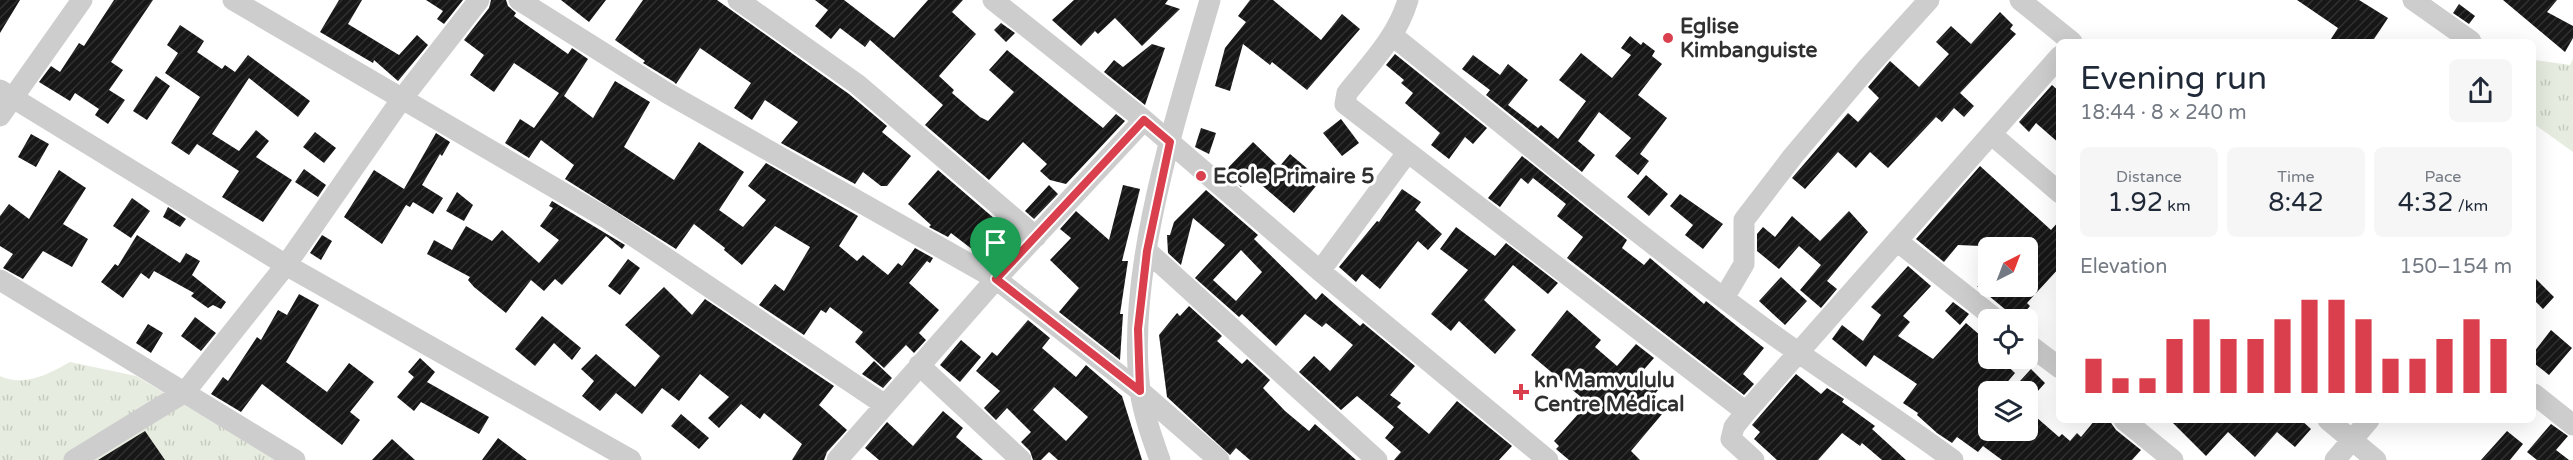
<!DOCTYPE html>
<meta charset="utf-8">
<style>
:root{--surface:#fff;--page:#f6f6f7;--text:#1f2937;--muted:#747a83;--accent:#d93f4c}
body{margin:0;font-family:"Varela Round",sans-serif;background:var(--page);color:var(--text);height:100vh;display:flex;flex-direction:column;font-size:22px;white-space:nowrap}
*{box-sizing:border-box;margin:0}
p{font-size:20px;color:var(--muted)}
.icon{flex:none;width:33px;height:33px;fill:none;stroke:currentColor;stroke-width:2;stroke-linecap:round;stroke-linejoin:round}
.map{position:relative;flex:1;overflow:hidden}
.drawer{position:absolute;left:2056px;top:39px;width:480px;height:384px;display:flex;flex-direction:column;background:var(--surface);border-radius:9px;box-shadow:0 6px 24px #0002}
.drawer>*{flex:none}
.needle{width:39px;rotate:42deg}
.fabs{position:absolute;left:1978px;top:237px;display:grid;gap:12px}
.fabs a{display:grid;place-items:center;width:60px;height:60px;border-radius:9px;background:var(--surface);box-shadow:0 6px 24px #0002;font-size:30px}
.pin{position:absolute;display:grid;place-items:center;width:51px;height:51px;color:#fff;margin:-62px -26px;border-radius:50% 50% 50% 0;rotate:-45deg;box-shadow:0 0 6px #0007}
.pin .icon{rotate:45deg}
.round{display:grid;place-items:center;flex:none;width:63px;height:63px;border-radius:9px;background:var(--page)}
.headline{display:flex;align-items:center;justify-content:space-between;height:102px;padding:0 24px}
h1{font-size:33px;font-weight:600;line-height:45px}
.figures{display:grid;grid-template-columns:repeat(3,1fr);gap:9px;height:102px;padding:6px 24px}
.figures div{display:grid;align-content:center;border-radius:9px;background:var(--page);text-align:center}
.figures b{font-size:26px;font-weight:600}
.figures small{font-size:16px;font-weight:400}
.figures p{font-size:16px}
.chart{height:168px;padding:12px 24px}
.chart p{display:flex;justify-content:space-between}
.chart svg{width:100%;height:108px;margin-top:6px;stroke:var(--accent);stroke-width:6}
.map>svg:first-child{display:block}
.grass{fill:url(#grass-tufts)}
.building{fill:url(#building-hatch);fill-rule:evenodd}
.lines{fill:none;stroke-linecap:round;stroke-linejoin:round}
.minor{stroke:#cdcdcd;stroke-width:21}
.route-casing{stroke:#fff;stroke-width:12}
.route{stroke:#d93f4c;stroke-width:8}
.poi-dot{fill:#d93f4c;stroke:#fff;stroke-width:2}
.labels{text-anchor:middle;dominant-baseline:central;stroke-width:6;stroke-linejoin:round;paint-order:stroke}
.poi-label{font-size:21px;font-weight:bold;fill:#303030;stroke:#fff;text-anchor:start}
</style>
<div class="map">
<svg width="2573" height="460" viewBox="0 0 2573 460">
<defs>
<pattern id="grass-tufts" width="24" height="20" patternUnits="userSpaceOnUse" patternTransform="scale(1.5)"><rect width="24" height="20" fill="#e6ecdf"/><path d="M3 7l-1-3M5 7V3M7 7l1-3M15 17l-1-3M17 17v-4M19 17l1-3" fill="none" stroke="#c6cbc0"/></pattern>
<pattern id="building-hatch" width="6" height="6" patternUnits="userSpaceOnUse" patternTransform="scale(1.5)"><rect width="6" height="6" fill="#171717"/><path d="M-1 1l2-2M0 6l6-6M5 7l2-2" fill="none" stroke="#303030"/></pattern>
</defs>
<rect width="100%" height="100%" fill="#fff"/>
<path class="grass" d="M2573,59V152L2534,124V60L2570,65Z
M70,362L136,376L277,460H0V376C25,387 49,374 70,362Z"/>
<path class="building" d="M0,0H20L0,33Z
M114,0H153L111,62L123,70L109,90L125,100L108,124L95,115L99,109L75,93L70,101L39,82L51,66L60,72L79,43L84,46Z
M339,0H362L348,24L399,55L417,35L428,45L398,81L374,60L373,63L320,32Z
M426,0H463L444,24L437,19L443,11Z
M491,0H506L508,6L516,13L514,16L568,54L572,48L588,59L564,96L593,118L615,81L650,102L624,147L674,180L699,142L744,172L719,210L743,227L766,200L748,186L766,163L858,216L839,246L857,261L863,255L888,275L898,263L902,266L915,248L933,258L930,263L927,261L909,283L939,310L919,333L926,340L914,353L906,345L884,368L855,342L863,332L830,307L826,313L821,310L804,335L759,305L775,284L784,291L810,247L775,226L742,265L724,250L725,248L694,224L676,249L565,179L574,165L541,140L529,158L505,143L520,119L534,128L559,93L514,63L494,92L470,75L484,55L464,40L489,8Z
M561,0H606L589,22Z
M643,0H717L849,94L887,126L882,132L911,156L887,186H881L863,172L855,184L781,143L798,122L765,100L752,120L734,108L751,83L700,48L676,84L674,82L643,63L645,61L615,40Z
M815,0H844L894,38L928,0H963L952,12L976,34L939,76L954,90L952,93L980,117L988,121L1014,92L989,70L1007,50L1103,128L1116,114L1125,121L1066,184L1050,180L1040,171L1047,164L1023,142L989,180L925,125L943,105L870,40L865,47L840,28L831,39L815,26L828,10Z
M1074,0H1168L1165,4L1180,9L1142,46L1115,18L1098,34L1095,31L1081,46L1052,20Z
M1250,0H1273L1321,40L1342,14L1360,29L1307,90L1272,62L1270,65L1243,44L1230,91L1215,86L1225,48L1246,22L1238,16Z
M2297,0H2359L2388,18L2372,42H2329L2338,28Z
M2503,0H2557L2547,12L2573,26V38L2565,52Z
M2459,4L2475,16L2469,24L2453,13Z
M2000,12L2013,25L2010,29L2016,34L1960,93L1974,106L1964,117L1954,108L1942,122L1936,117L1888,168L1870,152L1856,168L1838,152L1805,189L1792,178L1848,113L1858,122L1879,98L1868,87L1890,61L1919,87L1949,54L1936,42L1951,26L1971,44Z
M1001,23L1015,33L1006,42L994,30Z
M180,25L204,41L197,52L222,69L225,65L235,72L248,55L310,101L298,117L249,78L212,134L239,151L256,130L269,141L256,157L292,180L263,222L222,197L239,171L197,144L189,155L171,143L200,97L165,73L178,53L167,45Z
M1630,36L1641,45L1643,42L1655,51L1652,56L1662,64L1638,95L1667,118L1640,154L1649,161L1638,175L1615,156L1631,138L1599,112L1578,141L1595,155L1582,172L1486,95L1490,90L1462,69L1473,55L1500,75L1508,64L1528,80L1508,105L1538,128L1541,125L1558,139L1586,101L1559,80L1581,53L1612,78L1631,55L1621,48Z
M1152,44L1165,48L1145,105L1104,72L1114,60L1123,67Z
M1395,54L1487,128L1473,144L1465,137L1449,159L1431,145L1440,133L1405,103L1413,93L1401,83L1404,80L1386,65Z
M156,76L170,86L147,120L133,111Z
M2052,85L2060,92V144L2036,123L2029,132L2019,122Z
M1341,119L1359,143L1342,156L1323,133Z
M1201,128L1216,133L1209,154L1195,147Z
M315,132L336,148L324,163L303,147Z
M436,133L450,142L442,156L440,154L422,185L443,198L433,214L413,202L410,207L406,205L382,244L344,217L374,170L404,189Z
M31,134L49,144L36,167L18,157Z
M1253,142L1279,167L1290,154L1321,180L1294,213L1251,176L1241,187L1224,172Z
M1522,156L1627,240L1622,248L1644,265L1650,258L1704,304L1706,301L1764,348L1743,374L1754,384L1744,395L1567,258L1583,237L1557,216L1566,204L1533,178L1528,184L1521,178L1500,207L1488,198Z
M1980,166L2051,230L2060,220V267L2027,303L2030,306L2018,320L1977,286H2028V248L1958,245L1944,262L1916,239Z
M304,169L326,185L318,197L295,182Z
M59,170L86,188L63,224L88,239L72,267L43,251L23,279L3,268L13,254L0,246V216L9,204L29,219Z
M938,170L1003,226L977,253L951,233L948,237L929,227L931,225L908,204Z
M1646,175L1668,194L1649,216L1627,197Z
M1049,185L1058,194L1034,219L1025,211Z
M1123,185L1140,189L1122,261H1128L1120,314H1123L1120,360L1059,312L1079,288L1050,260L1071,238L1060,229L1076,211L1109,240Z
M1402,189L1421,202L1415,210L1442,234L1428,250L1418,241L1380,289L1362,274L1356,282L1339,267L1377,221L1379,222Z
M1206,190L1258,235L1254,239L1316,300L1322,293L1360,326L1363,323L1415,366L1390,395L1401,403L1397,407L1429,434L1457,401L1512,446L1499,460H1394L1401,452L1385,438L1394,427L1357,396L1341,410L1299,372L1314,356L1330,371L1353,345L1326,323L1322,327L1305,314L1276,346L1242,314L1239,317L1195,278L1225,245L1193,218L1181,265L1168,253L1167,235H1170L1174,222ZM1241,250L1262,272L1236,301L1213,280Z
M457,192L473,205L464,221L446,211Z
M1680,194L1723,224L1703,249L1685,235L1693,225L1670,206Z
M132,198L150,211L131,238L113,226Z
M552,201L625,245L622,249L606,236L562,285L555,279L544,291L531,280L506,313L474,287L468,280L470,277L427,254L434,240L452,250L466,226L492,241L502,230L539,263L559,240L540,226L553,208L549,206Z
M168,207L186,219L180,227L163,217Z
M1849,211L1868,232L1827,281L1837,289L1821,308L1800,290L1821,265L1799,246L1779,269L1757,251V234L1763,227L1775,237L1792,216L1820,241Z
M1456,227L1495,256L1506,243L1558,283L1548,294L1513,265L1484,300L1516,330L1495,354L1459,321L1451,331L1431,314L1468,270L1440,249Z
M137,235L180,263L186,253L200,261L192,275L226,302L221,309L213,305L208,308L191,296L194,293L154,271L149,279L141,273L123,298L101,282L115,264L118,266Z
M322,235L332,241L321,260L310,253Z
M628,259L640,268L620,295L608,286Z
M1908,266L1931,286L1903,316L1910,322L1898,336L1933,359L1966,323L1989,343V358H1999L2015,373L1999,392H1989V430H2028V410L2059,437L2062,434L2070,441L2077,433L2081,437L2095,420H2109L2116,430L2141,450L2132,460H2002L1983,446L1978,452L1957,437L1952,443L1937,433L1917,415L1918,413L1903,403L1917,384L1874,355L1866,367L1832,339L1842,325L1863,341L1881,315L1871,307Z
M1781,277L1807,301L1785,325L1759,301Z
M2534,277L2554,297L2543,309L2534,300Z
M664,287L692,315L705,299L834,386L819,405L847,430L827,452L824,460H792L802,444L764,413L760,419L741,404L719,428L708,418L729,397L700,374L679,401L662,388L642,414L616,393L600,411L582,396L594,381L581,369L596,354L635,387L660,356L625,325Z
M299,294L319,305L286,362L327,392L349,363L374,382L350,412L360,420L342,445L262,384L241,412L211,394L223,377L228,381L257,337L261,340L278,310L287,315Z
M1953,302L1969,314L1960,325L1945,311Z
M1189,306L1222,336L1217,341L1242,364L1247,359L1270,380L1263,388L1285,411L1309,431L1315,424L1356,460H1250L1236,448L1230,455L1167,397L1159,335L1177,313L1180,316Z
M1567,310L1601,340L1595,347L1617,366L1636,344L1654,358L1640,374L1658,390L1654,395L1668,407L1631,451L1640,460H1569L1556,449L1559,446L1554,441L1588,403L1531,355Z
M542,316L581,348L572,360L554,343L535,366L515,349Z
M195,317L216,333L201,351L181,336Z
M1028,320L1050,338L1042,348L1076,377L1086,365L1122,396L1142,460H1058L1049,452L1041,460H1033L1030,451L1021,442L1031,432L1007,408L996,420L984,408L1000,391L976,371L992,352L997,356ZM1054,387L1088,417L1066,441L1033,410Z
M148,324L163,333L151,353L136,343Z
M2551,330L2572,348L2549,375L2534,363V352Z
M961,340L981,357L960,382L940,365Z
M420,358L435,372L427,382L489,417L479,434L421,402L414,411L397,397L414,377L408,372Z
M874,361L892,378L883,388L862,374Z
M2031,369L2045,383L2037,392H2010Z
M1796,374L1821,394L1827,388L1844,399L1842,402L1875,426L1872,429L1906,460H1882L1862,443L1860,446L1842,433L1818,460H1777L1754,439L1760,432L1752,425Z
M943,411L963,428L956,437L983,460H879L865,448L887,422L913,446Z
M681,414L709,438L699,449L671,426Z
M2170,420H2301L2311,429L2295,447L2277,432L2255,457L2228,432L2206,456Z
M2551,424L2568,436L2556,450L2569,460H2537L2527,452Z
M145,431L165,460H98Z
M2507,431L2523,444L2510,460H2481Z
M498,438L527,460H482Z
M392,439L415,460H372Z"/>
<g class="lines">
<path class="minor" d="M233,0L608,219L885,405
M519,0L667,93L996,279L1140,391L1219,460
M738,0L857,84L1036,237
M993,0L1144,120L1320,271L1548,460
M1408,0C1397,37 1371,63 1347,93L1345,104L1746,412L1734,427L1731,439L1754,460
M2020,0L2072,42
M2413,0L2471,41
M1393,36C1511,131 1627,227 1749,317C1815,367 1886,410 1953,460
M0,90L286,265L631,460
M0,116L82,0
M1991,134L2060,193
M1897,241L1997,320
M1147,251L1377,460
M1320,271L1407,153
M0,280L295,460
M1724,298L1744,264V220L1793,156L1869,66L1929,0
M2028,344L2060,368
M919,365L1021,460
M2534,394L2573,425
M1746,412L2060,56
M2124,420L2173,460
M2328,420L2376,460
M74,460L185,392L286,265L401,100L479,0
M837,460L996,279L1144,120
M1160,460C1152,438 1143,413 1140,390C1125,271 1177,115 1210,0
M2335,460L2369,420"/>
</g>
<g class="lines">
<defs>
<path id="route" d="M1144,120L1170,142L1147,251L1138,329L1140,391L996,279Z"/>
</defs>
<use href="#route" class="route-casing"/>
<use href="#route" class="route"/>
</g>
<g class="poi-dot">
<circle cx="1668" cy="38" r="6"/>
<circle cx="1201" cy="176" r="6"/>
<path d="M1518 383h6v6h6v6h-6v6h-6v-6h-6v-6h6z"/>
</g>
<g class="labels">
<g class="poi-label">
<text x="1680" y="26">Eglise<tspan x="1680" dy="24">Kimbanguiste</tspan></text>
<text x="1213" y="176">Ecole Primaire 5</text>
<text x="1534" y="380">kn Mamvululu<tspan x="1534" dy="24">Centre Médical</tspan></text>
</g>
</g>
</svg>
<div class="fabs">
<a><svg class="needle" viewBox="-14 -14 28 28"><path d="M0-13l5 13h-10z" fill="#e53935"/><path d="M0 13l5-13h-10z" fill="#747a83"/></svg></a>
<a><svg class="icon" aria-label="locate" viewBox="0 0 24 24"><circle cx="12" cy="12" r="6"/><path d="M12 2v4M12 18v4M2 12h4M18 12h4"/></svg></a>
<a><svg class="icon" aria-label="layers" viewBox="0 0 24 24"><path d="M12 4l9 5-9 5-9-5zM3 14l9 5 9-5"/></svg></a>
</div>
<div class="pin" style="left:996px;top:279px;background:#1e9e55"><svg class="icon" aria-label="arrive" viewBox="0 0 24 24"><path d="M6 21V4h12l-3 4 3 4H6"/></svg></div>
<section class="drawer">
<div class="headline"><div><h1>Evening run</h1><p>18:44 · 8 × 240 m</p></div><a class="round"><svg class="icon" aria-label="share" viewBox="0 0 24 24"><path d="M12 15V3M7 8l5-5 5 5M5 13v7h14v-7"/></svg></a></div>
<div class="figures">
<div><p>Distance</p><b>1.92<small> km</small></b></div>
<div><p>Time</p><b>8:42</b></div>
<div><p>Pace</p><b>4:32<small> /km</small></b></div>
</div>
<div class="chart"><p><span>Elevation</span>150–154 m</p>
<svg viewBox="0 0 160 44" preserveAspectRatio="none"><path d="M5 44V30M15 44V38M25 44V38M35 44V22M45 44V14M55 44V22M65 44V22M75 44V14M85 44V6M95 44V6M105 44V14M115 44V30M125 44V30M135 44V22M145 44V14M155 44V22"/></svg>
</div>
</section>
</div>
